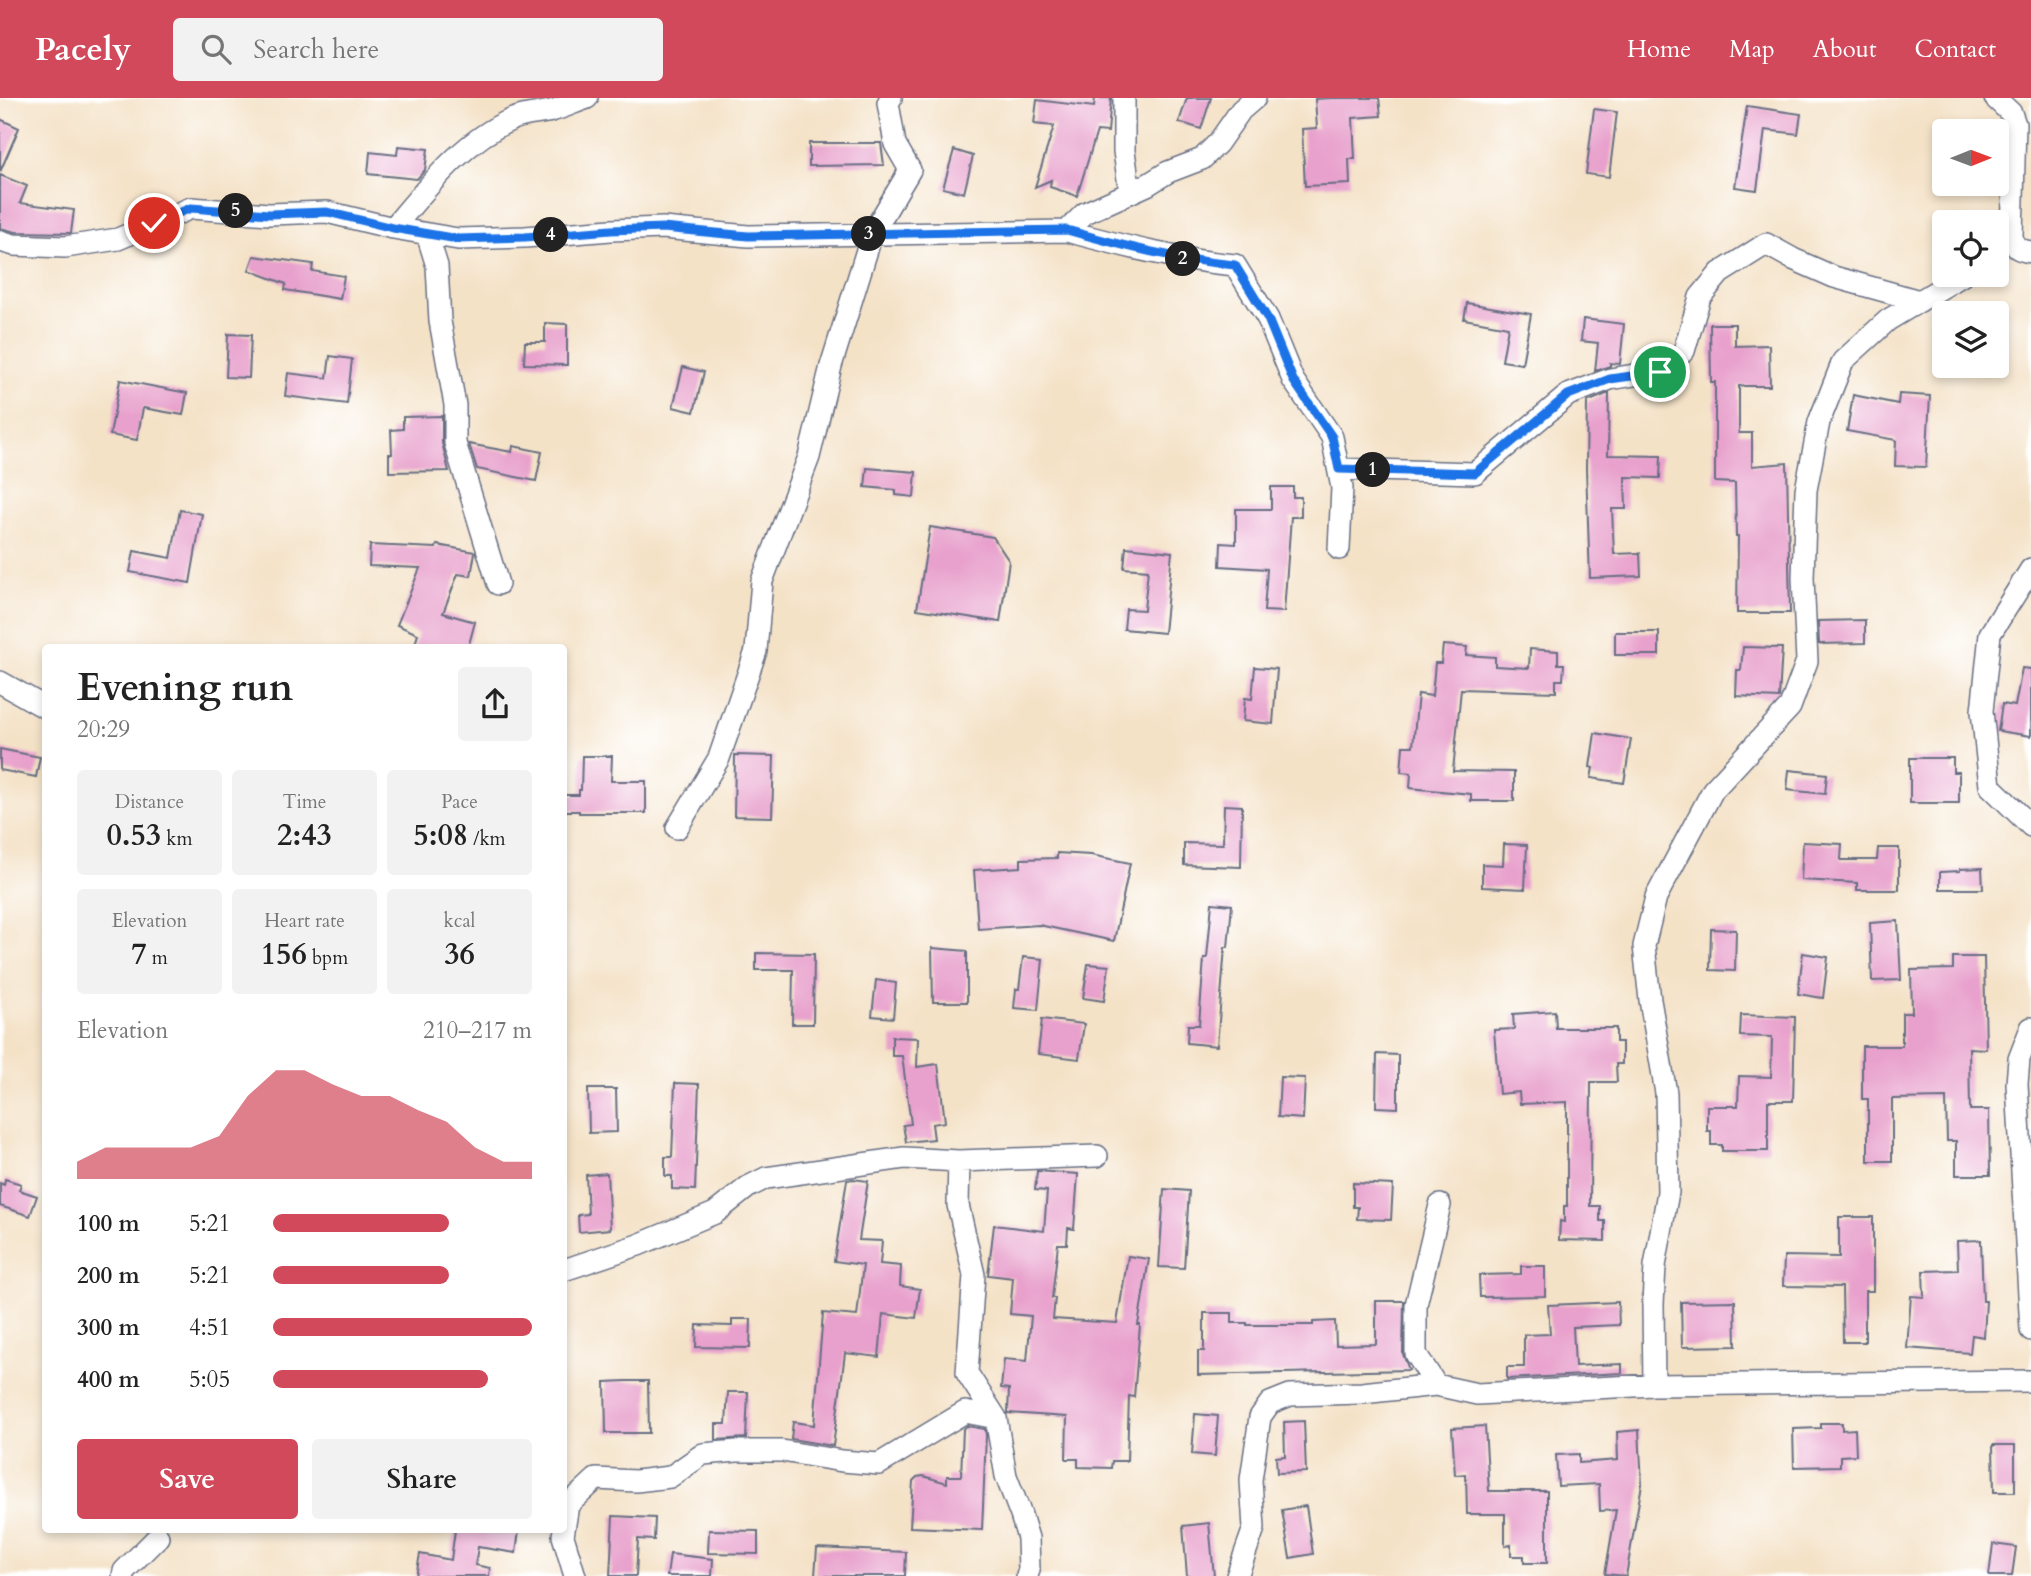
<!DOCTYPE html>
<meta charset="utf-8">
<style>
:root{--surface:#fff;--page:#f2f2f2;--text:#222;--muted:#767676;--accent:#d1495b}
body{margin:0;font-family:Cardo,serif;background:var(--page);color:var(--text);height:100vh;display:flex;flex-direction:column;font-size:26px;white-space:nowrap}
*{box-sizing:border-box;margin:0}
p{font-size:23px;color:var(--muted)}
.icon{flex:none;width:38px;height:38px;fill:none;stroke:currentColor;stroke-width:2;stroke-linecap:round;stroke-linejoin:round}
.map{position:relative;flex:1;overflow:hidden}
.side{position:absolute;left:42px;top:546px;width:525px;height:889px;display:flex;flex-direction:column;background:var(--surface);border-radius:7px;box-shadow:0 4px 10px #0003}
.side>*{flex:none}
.needle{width:46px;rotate:89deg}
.fabs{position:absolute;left:1932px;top:21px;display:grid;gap:14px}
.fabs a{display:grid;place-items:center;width:77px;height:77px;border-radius:7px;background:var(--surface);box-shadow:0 4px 10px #0003;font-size:35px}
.pin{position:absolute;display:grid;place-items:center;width:60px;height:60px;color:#fff;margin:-30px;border:4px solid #fff;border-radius:50%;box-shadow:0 2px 7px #0007}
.km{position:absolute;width:35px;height:35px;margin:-18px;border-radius:50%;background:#222;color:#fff;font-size:19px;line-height:35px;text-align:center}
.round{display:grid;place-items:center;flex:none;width:74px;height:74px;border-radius:7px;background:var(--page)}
.head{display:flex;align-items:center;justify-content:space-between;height:119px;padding:0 35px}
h1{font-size:38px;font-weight:700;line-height:52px}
.stats{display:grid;grid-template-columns:repeat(3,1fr);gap:10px;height:119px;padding:7px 35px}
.stats div{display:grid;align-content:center;border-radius:7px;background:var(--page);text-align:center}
.stats b{font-size:30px;font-weight:700}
.stats small{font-size:19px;font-weight:400}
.stats p{font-size:19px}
.chart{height:196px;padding:14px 35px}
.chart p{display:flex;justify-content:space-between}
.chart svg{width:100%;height:126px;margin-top:7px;fill:var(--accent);opacity:.7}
.primary-button{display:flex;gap:14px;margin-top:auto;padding:14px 35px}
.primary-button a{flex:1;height:80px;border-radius:7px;background:var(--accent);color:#fff;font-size:28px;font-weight:700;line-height:80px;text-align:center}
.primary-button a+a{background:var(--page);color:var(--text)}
ul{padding:0 35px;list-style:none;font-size:23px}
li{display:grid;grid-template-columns:112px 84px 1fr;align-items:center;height:52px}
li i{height:18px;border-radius:9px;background:var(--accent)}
header{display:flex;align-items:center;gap:42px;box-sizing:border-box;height:98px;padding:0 35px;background:var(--accent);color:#fff}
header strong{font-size:33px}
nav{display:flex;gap:38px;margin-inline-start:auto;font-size:24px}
.search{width:490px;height:63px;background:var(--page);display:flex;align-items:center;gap:18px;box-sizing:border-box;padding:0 24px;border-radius:7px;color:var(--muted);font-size:26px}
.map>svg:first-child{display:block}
.building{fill:#e8a0cc}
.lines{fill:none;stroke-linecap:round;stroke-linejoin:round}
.minor-casing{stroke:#676e83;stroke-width:24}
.minor{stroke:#fff;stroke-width:21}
.route-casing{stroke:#fff;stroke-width:14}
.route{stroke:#1a73e8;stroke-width:9}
</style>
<header>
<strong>Pacely</strong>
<div class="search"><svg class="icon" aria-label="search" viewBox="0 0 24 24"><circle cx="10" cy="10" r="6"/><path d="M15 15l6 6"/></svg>Search here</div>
<nav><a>Home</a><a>Map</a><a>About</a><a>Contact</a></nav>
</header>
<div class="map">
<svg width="2031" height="1478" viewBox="0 0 2031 1478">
<rect width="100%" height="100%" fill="#fff"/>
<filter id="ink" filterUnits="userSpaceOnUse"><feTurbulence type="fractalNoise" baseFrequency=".0143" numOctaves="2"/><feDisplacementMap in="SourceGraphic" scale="14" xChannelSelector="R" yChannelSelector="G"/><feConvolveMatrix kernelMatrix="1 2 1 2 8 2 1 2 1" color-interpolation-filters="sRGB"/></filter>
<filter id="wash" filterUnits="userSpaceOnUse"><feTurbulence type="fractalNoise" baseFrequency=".00686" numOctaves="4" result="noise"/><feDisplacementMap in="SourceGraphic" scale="28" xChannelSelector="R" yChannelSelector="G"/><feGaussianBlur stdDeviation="1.57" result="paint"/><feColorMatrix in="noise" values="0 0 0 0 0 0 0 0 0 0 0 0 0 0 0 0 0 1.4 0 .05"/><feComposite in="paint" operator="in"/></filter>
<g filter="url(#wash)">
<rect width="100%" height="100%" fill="#f4e2c7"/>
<g id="blocks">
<path class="building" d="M1095,0H1111L1108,34L1097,33L1077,98L1050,89L1051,82L1035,89L1054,28L1034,26L1037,2L1094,9Z
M1187,0H1211L1201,31L1179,24Z
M1333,0H1379L1381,18L1353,20L1355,61H1349L1350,86L1305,88L1302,31L1317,30L1315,1Z
M1747,8L1801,16L1798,36L1765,32L1757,92L1735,89Z
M1594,11L1617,14L1609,79L1586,76Z
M0,21L19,30L0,74Z
M809,45H881L884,67L809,68Z
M398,48L428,51L425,72L417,81L368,76L370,54L397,57Z
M954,52L973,58L964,95L943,90Z
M0,77L27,88L20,105L74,112L71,135L16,134L0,130Z
M254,158L313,166L312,173L344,178L340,201L285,192L286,186L249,172Z
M1467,205L1531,216L1522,266L1502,263L1508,229L1464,221Z
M1583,221L1624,226L1620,266L1610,265V268L1595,273L1598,245L1581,243Z
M545,225L567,226V267L524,266L525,244H545Z
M1710,226H1735V248L1769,247L1770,288H1739V335H1752V368L1787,365L1790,515H1737L1738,438H1736L1735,385L1715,384V284H1711Z
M228,236L251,237L249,280L226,279Z
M330,258L352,261L347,306L285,298L288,275L327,280Z
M683,269L704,274L694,314L673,309Z
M120,282L187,295L183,317L143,310L137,342L110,337Z
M1609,295L1608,357L1661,358L1660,380L1625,379L1626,411H1612L1614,456L1640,455L1641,478L1590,480L1586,370L1587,304Z
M1899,296L1930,298L1926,369L1895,368L1896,342L1847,333L1853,297L1898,306Z
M442,318V345L449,373L389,374V356H392L391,332L403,331V319Z
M469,346L512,354L513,348L542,354L536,383L477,371Z
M867,370L916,374L914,399L896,397V392L865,389Z
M1271,389H1293V399H1301V419H1291L1284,514L1264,513L1267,471L1220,468L1221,445L1236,446V411H1271Z
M180,412L202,416L190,485L130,474L134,453L171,460Z
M930,429L993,439L1009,463L1000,524L917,511Z
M370,447L436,450L437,447L475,454L471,478L458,476L443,515L475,524L468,550H414L418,536L397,527L420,470L369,468Z
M1126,449L1172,454L1164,535L1124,531L1126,511L1144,512L1148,472L1124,470Z
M1865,522V545L1819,546L1818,523Z
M1615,534H1659V557H1615Z
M1443,547L1467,549L1466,557L1495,559V568L1529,570L1530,551L1558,553V566H1564L1563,582H1556V594L1461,591L1453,673L1514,674V703H1471V696L1410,690L1411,675L1401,674L1403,648H1413L1418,596L1432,598L1435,565H1441Z
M1743,549L1782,550L1779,600L1736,598L1737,572H1741Z
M1255,569L1277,571L1273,626L1243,623L1245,600L1252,601Z
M2022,570L2031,571V638L1998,633L2002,606L2015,608Z
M1595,635L1631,641L1624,685L1591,680L1593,670L1590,669Z
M0,651L40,659L36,679L0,672Z
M735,657L774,658L772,719L734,718Z
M582,658H612L611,683H646V715H579V713H564V697H579V692H581Z
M1910,660H1953V674H1959V705H1910Z
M1789,672L1827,676L1825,696L1787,692Z
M1224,707L1242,708L1241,769L1184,767V745L1223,746Z
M1803,744L1842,746L1841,762H1877L1878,750H1899V792H1857V785L1801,782Z
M1504,746L1527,747L1525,791L1482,789V766L1503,767Z
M1057,755L1091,757L1130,765L1114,843L1039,827L978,831L974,772L1021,769V761L1057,760Z
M1982,770L1983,791H1940V774L1960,773V771Z
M1212,805L1232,807L1228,849H1225L1217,948L1187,945L1188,927H1199L1204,860H1207Z
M1898,823L1901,882L1872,883L1870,825Z
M1711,831L1736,832L1735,873L1710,872Z
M932,850L967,853V904H933Z
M756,855L814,856L813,926H792L793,872H756Z
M1803,855L1828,859L1823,900L1798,896Z
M1023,859L1043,861L1038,912L1014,910L1016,891H1019Z
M1953,859H1984L1986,951L1969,950L1970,1012H1989L1990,1077H1956V1043H1947L1946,1000L1892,1001V1063H1868V1001H1862V948H1902V915H1912L1911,872L1953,871Z
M1088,866L1109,868L1104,903L1083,900Z
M876,882L896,885L893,920L872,918Z
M1555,913L1556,930H1616V944H1622V966H1616L1617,984H1591L1590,1108H1600V1123H1605V1143L1559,1142L1560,1123L1564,1124V1108H1567V1004L1520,1006L1519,994L1499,996L1494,932L1514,931L1513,916Z
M1741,917L1795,919L1793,1003H1768V1053H1722V1047H1711V1033H1707V1008H1738L1739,978L1771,979L1772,939L1740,938Z
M1042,921L1084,926L1079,961L1038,956Z
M892,939L918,940L917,969L938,966L945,1024L932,1026L934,1041L906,1044L903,1027L911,1026L902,958H892Z
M1377,956L1398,957V1010L1376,1009Z
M1280,979L1305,980L1303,1021L1278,1019Z
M675,985L699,986L695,1092L672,1091V1078H665V1059H672Z
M588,991H616L617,1034L589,1035Z
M1037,1073L1078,1076L1074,1131L1068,1130L1067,1146H1058L1052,1200H1055L1053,1221L1117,1225L1128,1158L1149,1161L1138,1227H1140L1134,1299L1129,1298L1127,1363H1112L1111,1370L1078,1369V1361H1066L1067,1319L1008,1315L1009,1291L1001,1290L1004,1261L1027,1263L1031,1218L1010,1216L1013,1180L988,1177L994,1127L1044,1133L1047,1093L1035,1092Z
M607,1075L610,1131L579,1134L578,1117L588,1116L586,1077Z
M5,1081L21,1086L19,1092L37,1098L30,1118L0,1108V1085L4,1087Z
M853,1081L868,1083L859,1142L882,1143L880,1166L901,1168L900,1188L920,1191L916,1220L883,1216L879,1259L845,1255L833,1348L791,1341L793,1324L814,1327L823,1215L857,1218L863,1167L834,1163L847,1082Z
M1353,1085L1393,1087L1391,1122L1357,1121L1358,1109H1353Z
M1164,1091L1189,1093L1184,1170L1159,1169Z
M1839,1119H1873V1193H1865V1244H1843L1842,1189L1783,1188L1784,1158L1839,1159Z
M1981,1142L1983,1203H1986L1984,1239L1972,1237L1970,1255L1907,1250L1911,1198L1924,1199L1923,1173L1958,1172L1957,1143Z
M1521,1168H1545V1198L1480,1199L1479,1177L1521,1176Z
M1376,1203H1404L1403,1256L1409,1272L1198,1277V1253H1204V1215H1232V1225H1247V1227H1313V1224L1335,1223L1336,1247L1376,1246Z
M1735,1203L1736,1248L1682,1249L1681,1204Z
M1618,1204L1619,1227L1573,1229L1575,1268L1622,1266V1275L1507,1281V1269H1524V1237L1550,1236L1548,1207Z
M732,1221H751L750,1250L696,1249L697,1227L732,1228Z
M626,1283H648L649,1335H606L605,1284Z
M728,1294H748L746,1340L716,1342V1326H726Z
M1195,1316L1218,1318L1215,1358L1192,1356Z
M1304,1323L1306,1374L1277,1375L1276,1359L1285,1358L1284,1324Z
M1821,1325H1842V1332L1855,1331L1856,1357L1840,1358V1368L1794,1369L1793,1331L1821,1330Z
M967,1328L985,1331L986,1337L982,1432L910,1429L913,1383L917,1379L923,1378L947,1385V1378H961L963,1331Z
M1485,1328L1489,1393H1547V1465H1524V1458H1511V1447L1505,1448V1416H1467L1466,1376L1455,1377L1452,1330Z
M1639,1332L1642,1386L1626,1478L1605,1476L1616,1412L1600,1413L1599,1386L1558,1388L1556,1357L1579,1356V1365L1618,1362L1617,1334Z
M1993,1347H2015V1394H1994Z
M1306,1408L1313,1456L1290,1460L1282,1412Z
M613,1418L655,1420L654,1442L638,1441L636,1478H610Z
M1209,1425L1214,1478H1187L1183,1428Z
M455,1432H519L516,1455L478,1449L475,1467L490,1470L489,1478H416L420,1456L451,1462Z
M709,1432L758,1433V1456L708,1455Z
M1993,1446L2016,1449L2012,1478H1989Z
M817,1450L906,1454L905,1478H815Z
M670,1456L713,1461L712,1478H667Z"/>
</g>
</g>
<g filter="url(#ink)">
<use href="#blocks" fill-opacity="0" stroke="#676e83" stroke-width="2"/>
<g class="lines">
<defs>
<path id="minor" d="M1124,0V53L1130,95
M1995,0L2011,15L2015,26L2012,138C2014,151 2019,152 2031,154
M393,130C428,89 462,43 513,21C525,16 539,16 551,13C563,10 575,4 587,0
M1067,133L1085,115L1147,87L1168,74L1202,61L1218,45L1241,12L1255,0
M427,136L437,168L440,223L455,307V345L498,486
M0,143L14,147L65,149L118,141L191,110L269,116L327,114L393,130L458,141L525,139L611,132L663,130L748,138L1067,133C1123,148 1178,162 1235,167L1268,221L1293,282L1332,339L1342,390L1339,451
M1339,371L1475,375L1568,297L1610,281L1659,273L1684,253L1700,199L1720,175L1766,146L1793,161L1834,179L1920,203
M2031,471L1990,536L1982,613L1990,688L2031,728
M0,584L46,610
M677,730L719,660L756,553L762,483L809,359L831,268L872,136L910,72L895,46L888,5L891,0
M2031,930L2019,961L2017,986L2031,1232
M959,1063L958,1107L974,1177L967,1275L996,1320L1006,1378L1021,1417L1028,1440L1029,1472L1027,1478
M1440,1107L1416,1207V1256L1436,1287L1477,1296L1654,1287L2031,1283
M564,1172L638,1147L715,1115L748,1089L766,1080L904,1060L959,1063L1097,1058
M1654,1287L1653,1206L1655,1168L1668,1094L1666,995L1650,902L1644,848L1656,799L1713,692L1790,609L1807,563L1803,480L1806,392L1819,324L1843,263L1888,222L1963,177
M123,1478L124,1473L158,1439
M575,1478L563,1438L568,1407L596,1381L636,1383L670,1379L703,1356L737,1353H782L842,1363L879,1366L965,1314L996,1320
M1237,1478L1254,1430L1251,1382L1260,1319L1270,1305L1290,1297L1362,1295L1436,1287"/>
</defs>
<use href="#minor" class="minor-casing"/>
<use href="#minor" class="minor"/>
</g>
</g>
<g class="lines" filter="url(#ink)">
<defs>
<path id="route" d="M154,125L191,110L269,116L327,114L393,130L458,141L525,139L611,132L663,130L748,138L1067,132C1123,148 1178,162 1235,167L1268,221L1293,282L1332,339L1339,371L1475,375L1568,297L1610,281L1660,274"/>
</defs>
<use href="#route" class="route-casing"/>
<use href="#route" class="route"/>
</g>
</svg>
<div class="fabs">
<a><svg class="needle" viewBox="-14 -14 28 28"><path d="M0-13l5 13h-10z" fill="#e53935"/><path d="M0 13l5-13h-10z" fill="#767676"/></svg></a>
<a><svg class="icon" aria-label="locate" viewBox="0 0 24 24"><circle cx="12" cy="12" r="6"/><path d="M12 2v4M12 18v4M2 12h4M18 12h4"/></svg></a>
<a><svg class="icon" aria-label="layers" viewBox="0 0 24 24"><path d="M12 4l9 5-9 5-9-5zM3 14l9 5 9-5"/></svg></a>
</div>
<div class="pin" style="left:1660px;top:274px;background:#1e9e55"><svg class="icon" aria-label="arrive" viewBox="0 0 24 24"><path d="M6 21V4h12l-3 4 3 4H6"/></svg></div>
<div class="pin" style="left:154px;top:125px;background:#d93025"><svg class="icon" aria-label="check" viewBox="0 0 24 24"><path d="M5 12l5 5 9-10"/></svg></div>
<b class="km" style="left:1373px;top:372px">1</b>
<b class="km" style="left:1183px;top:161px">2</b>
<b class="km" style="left:869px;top:136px">3</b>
<b class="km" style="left:551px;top:137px">4</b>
<b class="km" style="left:236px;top:113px">5</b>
<section class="side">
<div class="head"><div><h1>Evening run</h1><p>20:29</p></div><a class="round"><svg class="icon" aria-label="share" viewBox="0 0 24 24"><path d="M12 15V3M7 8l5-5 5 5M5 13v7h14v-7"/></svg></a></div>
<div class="stats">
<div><p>Distance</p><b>0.53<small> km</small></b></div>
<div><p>Time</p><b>2:43</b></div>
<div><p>Pace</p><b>5:08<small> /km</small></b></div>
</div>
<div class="stats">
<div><p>Elevation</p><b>7<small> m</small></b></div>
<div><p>Heart rate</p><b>156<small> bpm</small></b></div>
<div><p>kcal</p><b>36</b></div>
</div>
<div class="chart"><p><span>Elevation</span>210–217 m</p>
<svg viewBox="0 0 160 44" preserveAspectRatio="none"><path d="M0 44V38L10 33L20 33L30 33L40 33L50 29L60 15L70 6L80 6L90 11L100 15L110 15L120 20L130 24L140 33L150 38L160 38V44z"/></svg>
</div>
<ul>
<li><b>100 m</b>5:21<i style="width:68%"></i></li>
<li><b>200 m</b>5:21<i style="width:68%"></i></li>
<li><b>300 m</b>4:51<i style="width:100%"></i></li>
<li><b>400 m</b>5:05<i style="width:83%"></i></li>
</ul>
<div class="primary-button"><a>Save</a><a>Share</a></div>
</section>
</div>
